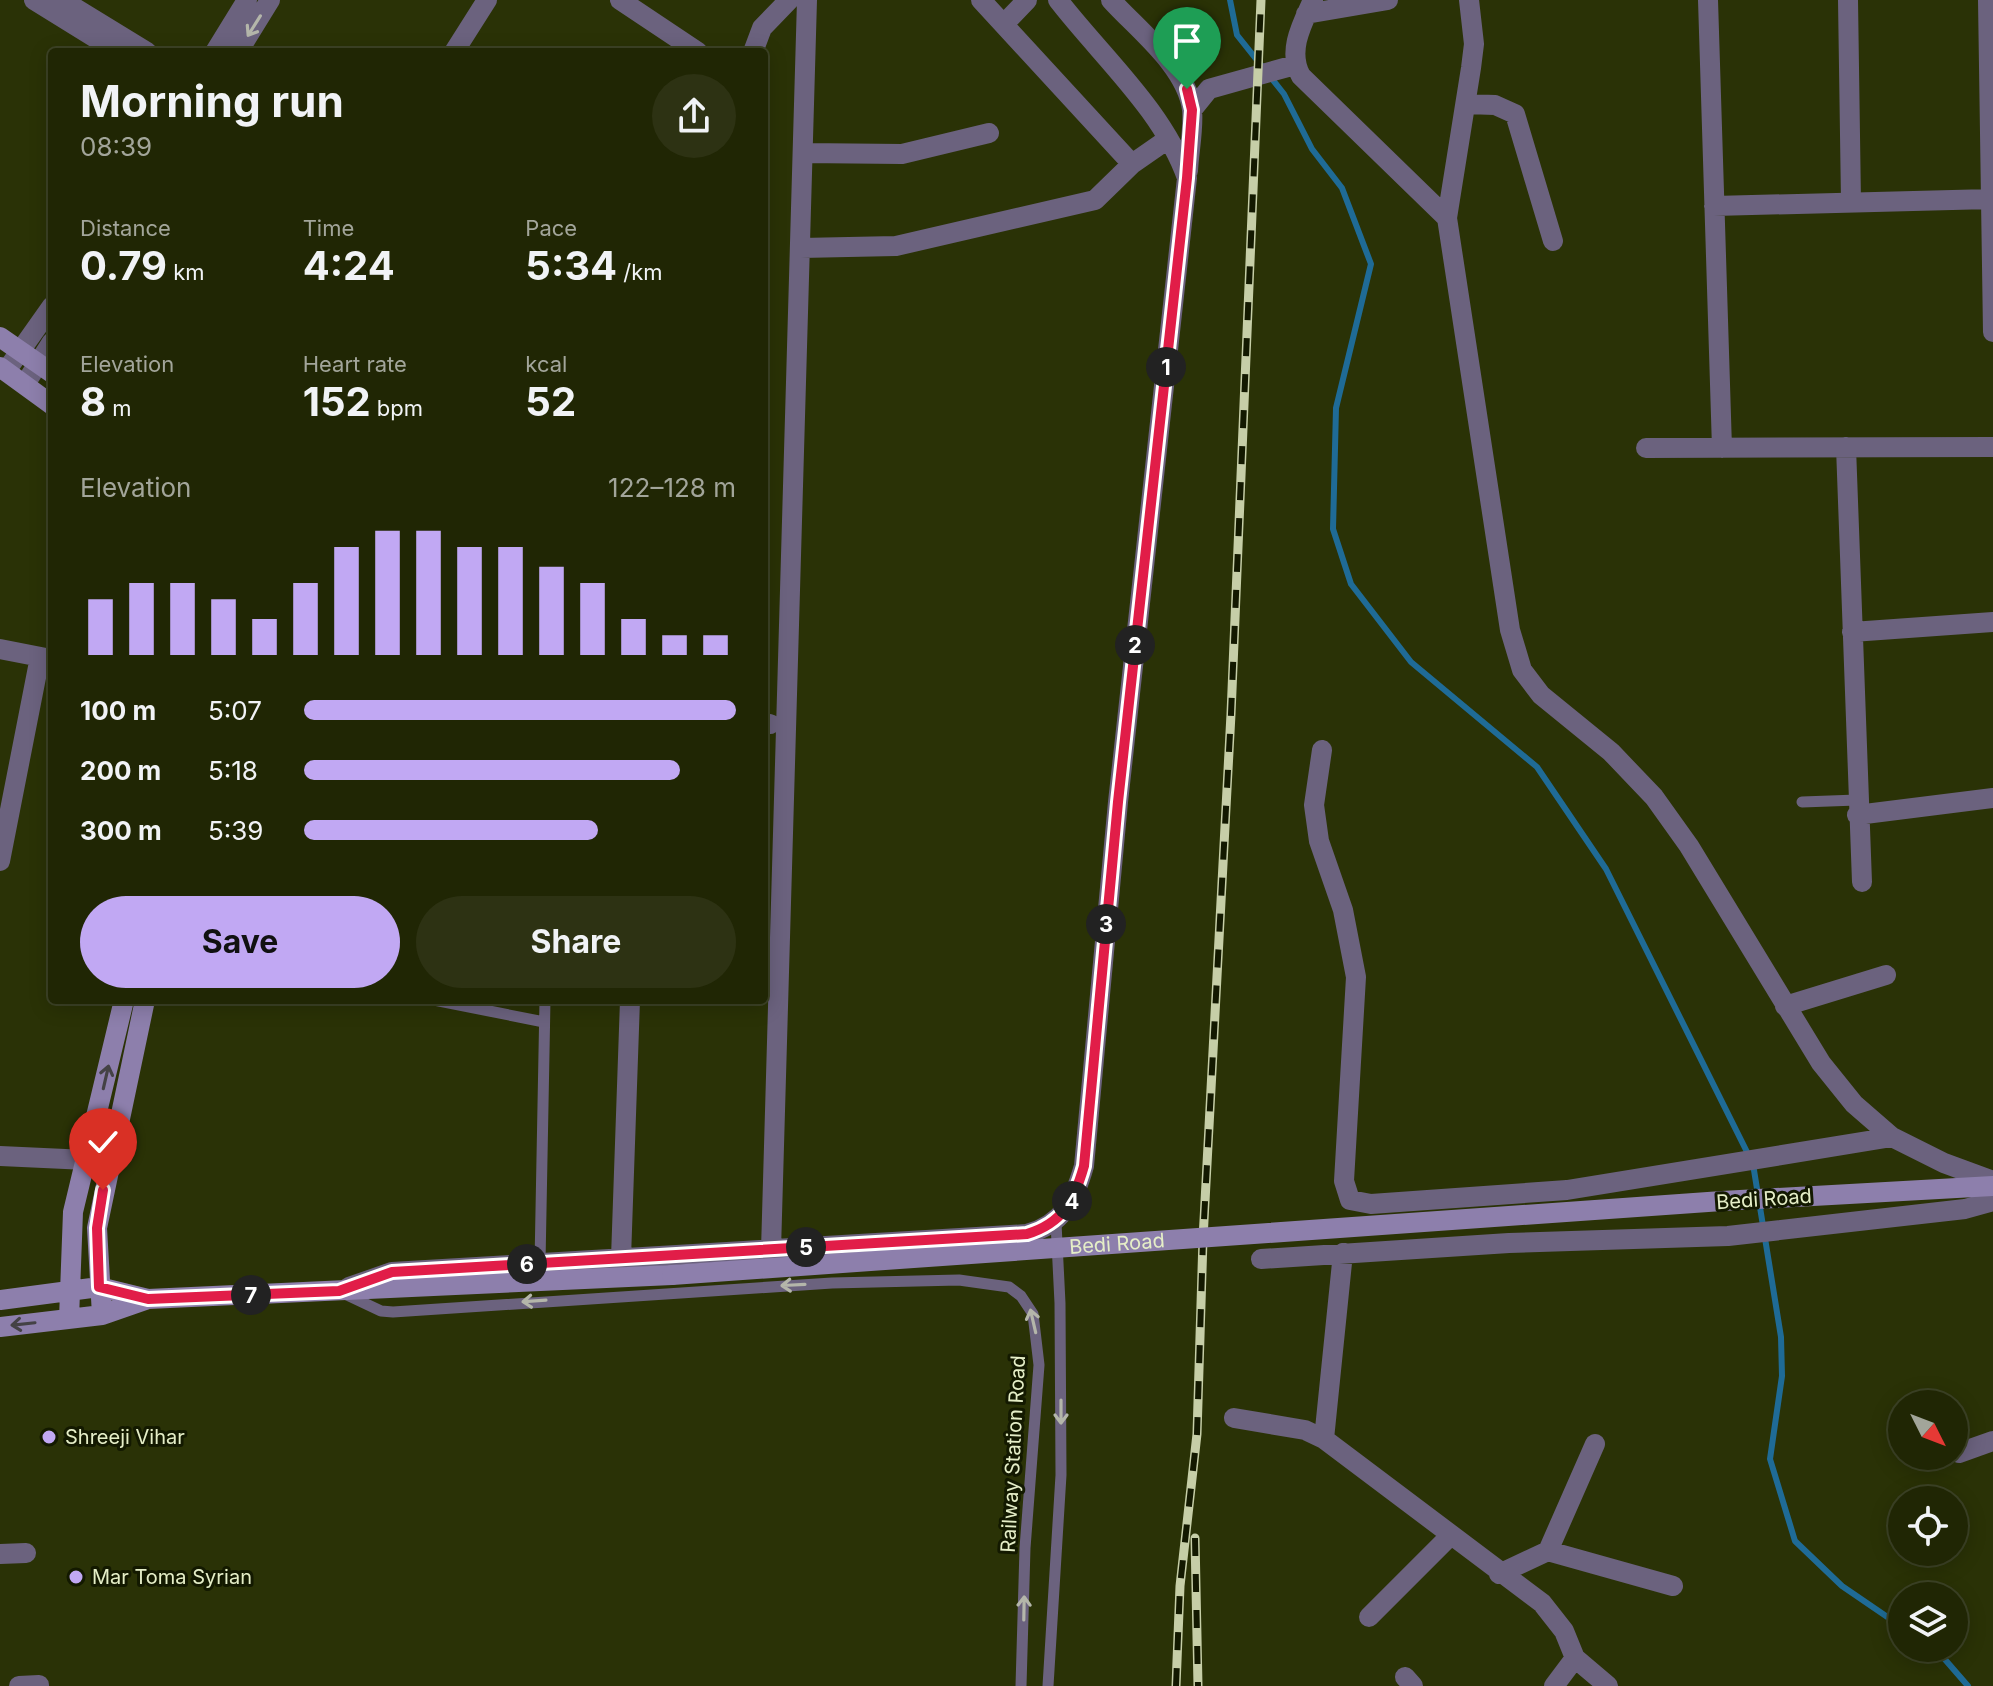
<!DOCTYPE html>
<meta charset="utf-8">
<style>
:root{--surface:#202604;--page:#2d3213;--text:#f1f3f6;--muted:#a2a59a;--line:#3d4326;--accent:#c1a8f3}
body{margin:0;font-family:Inter,sans-serif;background:var(--page);color:var(--text);height:100vh;display:flex;flex-direction:column;font-size:30px;white-space:nowrap}
*{box-sizing:border-box;margin:0}
p{font-size:26px;color:var(--muted)}
.icon{flex:none;width:44px;height:44px;fill:none;stroke:currentColor;stroke-width:2;stroke-linecap:round;stroke-linejoin:round}
.map{position:relative;flex:1;overflow:hidden}
.side{position:absolute;left:48px;top:48px;width:720px;height:956px;display:flex;flex-direction:column;background:var(--surface);border-radius:8px;box-shadow:0 4px 20px #0003,0 0 0 2px var(--line)}
.side>*{flex:none}
.needle{width:52px;rotate:132deg}
.buttons{position:absolute;left:1888px;top:1390px;display:grid;gap:16px}
.buttons a{display:grid;place-items:center;width:80px;height:80px;border-radius:50%;background:var(--surface);box-shadow:0 4px 20px #0003,0 0 0 2px var(--line);font-size:40px}
.pin{position:absolute;display:grid;place-items:center;width:68px;height:68px;color:#fff;margin:-82px -34px;border-radius:50% 50% 50% 0;rotate:-45deg;box-shadow:0 0 8px #0007}
.pin .icon{rotate:45deg}
.km{position:absolute;width:40px;height:40px;margin:-20px;border-radius:50%;background:#222;color:#fff;font-size:22px;line-height:40px;text-align:center}
.round{display:grid;place-items:center;flex:none;width:84px;height:84px;border-radius:42px;background:var(--page)}
.overview{display:flex;align-items:center;justify-content:space-between;height:136px;padding:0 32px}
h1{font-size:44px;font-weight:700;line-height:60px}
.metrics{display:grid;grid-template-columns:repeat(3,1fr);gap:12px;height:136px;padding:8px 32px}
.metrics div{display:grid;align-content:center}
.metrics b{font-size:40px;font-weight:700}
.metrics small{font-size:22px;font-weight:400}
.metrics p{font-size:22px}
.chart{height:224px;padding:16px 32px}
.chart p{display:flex;justify-content:space-between}
.chart svg{width:100%;height:144px;margin-top:8px;stroke:var(--accent);stroke-width:6}
.primary-button{display:flex;gap:16px;margin-top:auto;padding:16px 32px}
.primary-button a{flex:1;height:92px;border-radius:48px;background:var(--accent);color:#111;font-size:32px;font-weight:700;line-height:92px;text-align:center}
.primary-button a+a{background:var(--page);color:var(--text)}
ul{padding:0 32px;list-style:none;font-size:26px}
li{display:grid;grid-template-columns:128px 96px 1fr;align-items:center;height:60px}
li i{height:20px;border-radius:10px;background:var(--accent)}
.map>svg:first-child{display:block}
.lines{fill:none;stroke-linecap:round;stroke-linejoin:round}
.stream{stroke:#1f6b96;stroke-width:6}
.lane{stroke:#6b627e;stroke-width:11}
.street{stroke:#6b627e;stroke-width:20}
.secondary{stroke:#8d7fac;stroke-width:20}
.rail-casing{stroke:#c6cea7;stroke-width:9}
.rail{stroke:#131900;stroke-width:6;stroke-dasharray:18;stroke-linecap:butt}
.secondary-bridge{stroke:#8d7fac;stroke-width:20}
.oneway{stroke:#b4b6aa}
.oneway2{stroke:#444245}
.route-casing{stroke:#fff;stroke-width:16}
.route{stroke:#e11d48;stroke-width:10}
.poi-dot{fill:#c1a8f3;stroke:#131900;stroke-width:3}
.labels{text-anchor:middle;dominant-baseline:central;stroke-width:6;stroke-linejoin:round;paint-order:stroke}
.street-label{font-size:20px;fill:#e5eec7;stroke:#131900}
.poi-label{font-size:20px;fill:#e5eec7;stroke:#131900;text-anchor:start}
</style>
<div class="map">
<svg width="1993" height="1686" viewBox="0 0 1993 1686">
<rect width="100%" height="100%" fill="#2a3206"/>
<g class="lines">
<path class="stream" d="M1230,0L1237,35L1284,94L1312,149L1342,188L1371,264L1336,408L1333,529L1351,584L1411,662L1537,767L1606,869L1753,1164L1781,1337L1782,1376L1770,1459L1795,1541L1842,1586L1902,1627
M1935,1648L1968,1686"/>
<path class="lane" d="M1802,802L1857,800
M434,1000L544,1022
M540,1263L545,1000
M345,1294L381,1311L393,1312L832,1283L959,1280L1009,1287L1021,1296L1033,1314L1039,1365L1025,1548L1021,1686
M1048,1686L1061,1475L1060,1303L1056,1223"/>
<path class="street" d="M34,0L118,52
M62,0L147,52
M620,0L698,52
M981,0L1132,164
M1111,0C1138,30 1186,66 1192,109C1194,128 1189,151 1188,171
M1313,0C1302,24 1287,51 1301,76L1447,218
M1469,0L1474,44L1471,68L1447,218L1510,630L1522,670L1541,695L1611,752L1654,797L1689,846L1821,1063L1854,1104L1892,1137L1944,1163L1993,1181
M1708,0L1722,448
M1848,0L1851,202
M1988,0L1993,332
M1306,14L1388,0
M1004,24L1027,0
M215,52L247,0
M238,52L270,0
M454,52L487,0
M753,52L762,28L789,0
M1466,104L1495,105L1515,114L1553,241
M1192,110L1209,89L1295,65
M803,153L902,154L989,133
M1714,206L1991,199
M801,248L896,246L1095,200L1132,164L1168,139
M6,371L52,306
M25,384L52,342
M1846,447L1862,882
M1646,448L1993,447
M1852,632L1993,622
M0,649L51,659
M764,723L770,724
M1322,750L1314,805L1319,841L1343,910L1356,977L1344,1181L1350,1200L1371,1204L1567,1190L1892,1137
M1857,815L1993,798
M0,861L40,657
M1785,1006L1886,975
M0,1156L87,1160
M771,1250L807,0
M621,1258L630,1000
M1261,1259L1509,1243L1728,1236L1965,1209L1993,1201
M349,1287L392,1272L1027,1234C1063,1224 1074,1201 1084,1166L1118,802L1187,178C1163,110 1102,57 1058,0
M1234,1418L1305,1430L1324,1439L1542,1603L1564,1631L1575,1658L1608,1686
M1324,1439L1343,1253
M1959,1453L1993,1441
M1548,1551L1673,1586
M0,1554L26,1553
M1499,1574L1548,1551L1595,1444
M1369,1617L1450,1536
M1405,1677L1413,1686
M19,1686L39,1685
M1554,1686L1575,1658"/>
<path class="secondary" d="M0,337L52,373
M0,367L52,405
M1722,1201L1993,1186
M0,1300L99,1287L148,1299L672,1275
M102,1315L97,1228L145,1000
M69,1319L73,1212L124,1000
M0,1327L102,1315L148,1299"/>
<defs>
<path id="rail" d="M1195,1538L1198,1686
M1176,1686L1180,1586L1197,1434L1203,1239L1231,714L1261,0"/>
</defs>
<use href="#rail" class="rail-casing"/>
<use href="#rail" class="rail"/>
<path class="secondary-bridge" id="s1" d="M672,1275L1722,1201"/>
</g>
<defs><path id="oneway-shaft" d="M-6 0H5M1.5-3L5.5 0L1.5 3" fill="none" stroke-width="1.6" stroke-linecap="round" stroke-linejoin="round" transform="scale(2)"/></defs>
<g class="oneway">
<use href="#oneway-shaft" transform="translate(254 26) rotate(122)"/>
<use href="#oneway-shaft" transform="translate(793 1285) rotate(177)"/>
<use href="#oneway-shaft" transform="translate(534 1301) rotate(176)"/>
<use href="#oneway-shaft" transform="translate(1033 1321) rotate(-103)"/>
<use href="#oneway-shaft" transform="translate(1061 1412) rotate(90)"/>
<use href="#oneway-shaft" transform="translate(1024 1608) rotate(-89)"/>
</g>
<g class="oneway2">
<use href="#oneway-shaft" transform="translate(106 1077) rotate(-77)"/>
<use href="#oneway-shaft" transform="translate(23 1324) rotate(174)"/>
</g>
<g class="lines">
<defs>
<path id="route" d="M103,1190L97,1228L99,1287L148,1299L339,1291L392,1272L1027,1234C1063,1223 1074,1201 1084,1166L1118,802L1187,178L1192,110L1187,89"/>
</defs>
<use href="#route" class="route-casing"/>
<use href="#route" class="route"/>
</g>
<g class="poi-dot">
<circle cx="49" cy="1437" r="8"/>
<circle cx="76" cy="1577" r="8"/>
</g>
<g class="labels">
<g class="street-label">
<text transform="translate(1764 1199) rotate(-4)">Bedi Road</text>
<text stroke="none"><textPath href="#s1" startOffset="446">Bedi Road</textPath></text>
<text transform="translate(1013 1454) rotate(-87)">Railway Station Road</text>
</g>
<g class="poi-label">
<text x="65" y="1437">Shreeji Vihar</text>
<text x="92" y="1577">Mar Toma Syrian</text>
</g>
</g>
</svg>
<div class="buttons">
<a><svg class="needle" viewBox="-14 -14 28 28"><path d="M0-13l5 13h-10z" fill="#e53935"/><path d="M0 13l5-13h-10z" fill="#a2a59a"/></svg></a>
<a><svg class="icon" aria-label="locate" viewBox="0 0 24 24"><circle cx="12" cy="12" r="6"/><path d="M12 2v4M12 18v4M2 12h4M18 12h4"/></svg></a>
<a><svg class="icon" aria-label="layers" viewBox="0 0 24 24"><path d="M12 4l9 5-9 5-9-5zM3 14l9 5 9-5"/></svg></a>
</div>
<div class="pin" style="left:1187px;top:89px;background:#1e9e55"><svg class="icon" aria-label="arrive" viewBox="0 0 24 24"><path d="M6 21V4h12l-3 4 3 4H6"/></svg></div>
<div class="pin" style="left:103px;top:1190px;background:#d93025"><svg class="icon" aria-label="check" viewBox="0 0 24 24"><path d="M5 12l5 5 9-10"/></svg></div>
<b class="km" style="left:1166px;top:367px">1</b>
<b class="km" style="left:1135px;top:645px">2</b>
<b class="km" style="left:1106px;top:924px">3</b>
<b class="km" style="left:1072px;top:1201px">4</b>
<b class="km" style="left:806px;top:1247px">5</b>
<b class="km" style="left:527px;top:1264px">6</b>
<b class="km" style="left:251px;top:1295px">7</b>
<section class="side">
<div class="overview"><div><h1>Morning run</h1><p>08:39</p></div><a class="round"><svg class="icon" aria-label="share" viewBox="0 0 24 24"><path d="M12 15V3M7 8l5-5 5 5M5 13v7h14v-7"/></svg></a></div>
<div class="metrics">
<div><p>Distance</p><b>0.79<small> km</small></b></div>
<div><p>Time</p><b>4:24</b></div>
<div><p>Pace</p><b>5:34<small> /km</small></b></div>
</div>
<div class="metrics">
<div><p>Elevation</p><b>8<small> m</small></b></div>
<div><p>Heart rate</p><b>152<small> bpm</small></b></div>
<div><p>kcal</p><b>52</b></div>
</div>
<div class="chart"><p><span>Elevation</span>122–128 m</p>
<svg viewBox="0 0 160 44" preserveAspectRatio="none"><path d="M5 44V27M15 44V22M25 44V22M35 44V27M45 44V33M55 44V22M65 44V11M75 44V6M85 44V6M95 44V11M105 44V11M115 44V17M125 44V22M135 44V33M145 44V38M155 44V38"/></svg>
</div>
<ul>
<li><b>100 m</b>5:07<i style="width:100%"></i></li>
<li><b>200 m</b>5:18<i style="width:87%"></i></li>
<li><b>300 m</b>5:39<i style="width:68%"></i></li>
</ul>
<div class="primary-button"><a>Save</a><a>Share</a></div>
</section>
</div>
